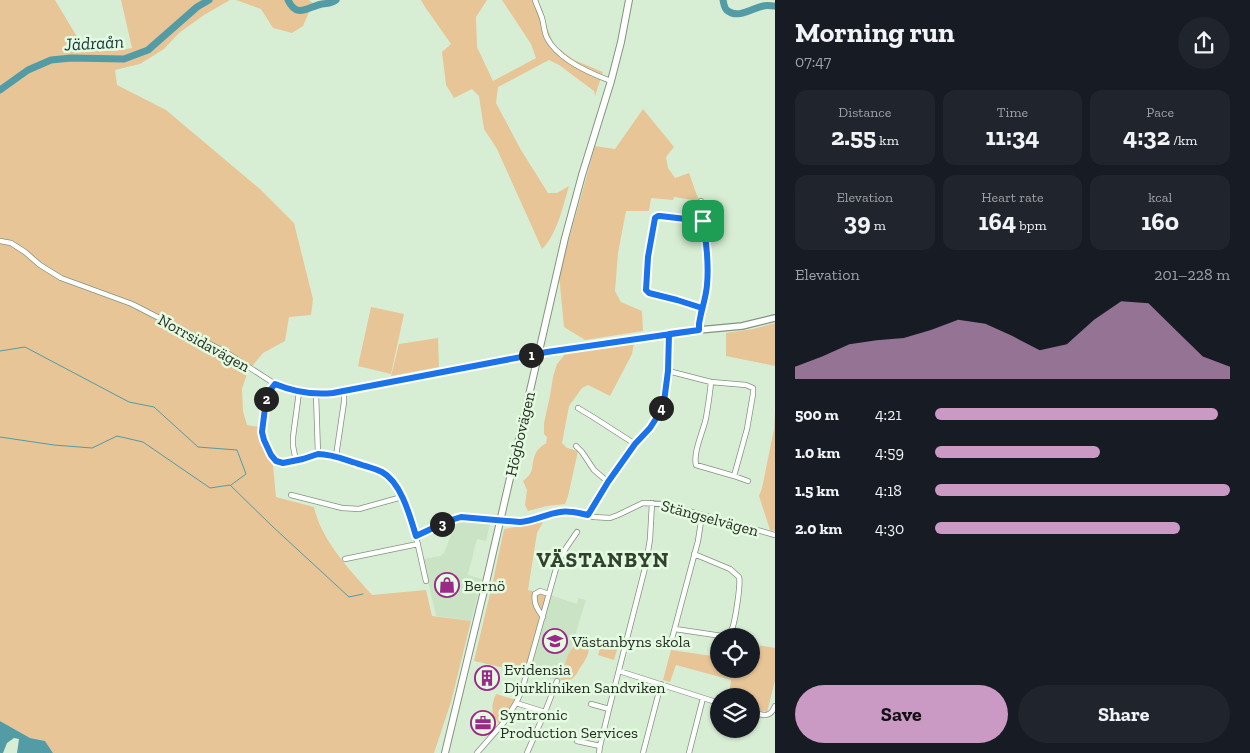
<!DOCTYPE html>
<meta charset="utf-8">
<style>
:root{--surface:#171b24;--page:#20242c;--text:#f1f3f6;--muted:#9ea1a6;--accent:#ca99c4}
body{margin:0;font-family:"Zilla Slab",serif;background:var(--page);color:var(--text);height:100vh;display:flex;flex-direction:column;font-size:19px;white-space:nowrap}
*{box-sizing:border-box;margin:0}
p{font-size:16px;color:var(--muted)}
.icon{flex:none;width:28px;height:28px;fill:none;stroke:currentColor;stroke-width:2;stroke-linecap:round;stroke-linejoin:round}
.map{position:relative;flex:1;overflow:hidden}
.sheet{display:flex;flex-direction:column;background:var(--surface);width:475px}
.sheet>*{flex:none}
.controls{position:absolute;left:710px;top:628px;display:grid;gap:10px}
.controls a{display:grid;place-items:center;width:50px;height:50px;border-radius:50%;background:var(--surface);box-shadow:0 1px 4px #0004;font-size:25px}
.pin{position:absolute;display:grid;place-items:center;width:42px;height:42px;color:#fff;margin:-21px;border-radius:10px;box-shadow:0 2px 8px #0006}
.km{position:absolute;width:25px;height:25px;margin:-12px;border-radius:50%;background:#222;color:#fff;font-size:14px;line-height:25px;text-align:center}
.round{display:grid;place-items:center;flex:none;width:52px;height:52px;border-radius:26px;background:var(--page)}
.headline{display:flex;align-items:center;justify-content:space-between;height:85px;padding:0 20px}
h1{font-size:28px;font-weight:800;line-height:38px}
.metrics{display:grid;grid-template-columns:repeat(3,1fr);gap:8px;height:85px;padding:5px 20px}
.metrics div{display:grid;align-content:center;border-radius:12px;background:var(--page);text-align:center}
.metrics b{font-size:25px;font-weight:800}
.metrics small{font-size:14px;font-weight:400}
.metrics p{font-size:14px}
.chart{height:140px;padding:10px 20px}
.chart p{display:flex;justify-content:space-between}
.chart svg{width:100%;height:90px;margin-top:5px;fill:var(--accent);opacity:.7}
.action{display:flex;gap:10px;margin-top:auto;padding:10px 20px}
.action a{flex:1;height:58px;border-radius:30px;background:var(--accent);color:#111;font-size:20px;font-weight:800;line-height:58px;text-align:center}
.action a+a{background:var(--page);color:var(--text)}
ul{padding:0 20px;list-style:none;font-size:16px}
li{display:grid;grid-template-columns:80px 60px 1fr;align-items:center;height:38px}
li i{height:12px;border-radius:6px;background:var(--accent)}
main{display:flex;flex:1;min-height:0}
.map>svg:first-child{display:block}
.built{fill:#c9e3c4}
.green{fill:#e7c597}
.water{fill:#539ba5}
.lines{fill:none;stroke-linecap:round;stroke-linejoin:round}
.stream{stroke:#539ba5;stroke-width:1}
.river{stroke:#539ba5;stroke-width:7}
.minor-casing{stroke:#81957e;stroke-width:6}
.tertiary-casing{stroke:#81957e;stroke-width:8}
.secondary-casing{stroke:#81957e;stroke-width:8}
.minor{stroke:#fff;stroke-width:4.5}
.tertiary{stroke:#fff;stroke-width:5.5}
.secondary{stroke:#fff;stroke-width:6}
.route-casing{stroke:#fff;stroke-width:10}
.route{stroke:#1a73e8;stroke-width:6}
.labels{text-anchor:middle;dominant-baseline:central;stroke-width:5;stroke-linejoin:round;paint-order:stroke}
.street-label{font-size:16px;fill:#262e25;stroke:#e5fbe1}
.poi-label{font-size:16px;fill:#262e25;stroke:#e5fbe1;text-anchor:start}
.water-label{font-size:18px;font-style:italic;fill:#14383d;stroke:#e5fbe1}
.district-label{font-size:21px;font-weight:bold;letter-spacing:1px;fill:#31422e;stroke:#e5fbe1}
</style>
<main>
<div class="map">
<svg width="775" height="753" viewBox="0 0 775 753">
<rect width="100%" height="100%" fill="#d8eed4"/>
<path class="built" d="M465,520L490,524L486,541L477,539L468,575L482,579L471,621L436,616L423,559L440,556L444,553L456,521Z
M550,595L577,604L578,598L586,600L561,681L530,674L540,632Z"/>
<path class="green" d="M0,0H55L82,45L114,51L132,48L121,0H230L204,15L179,33L164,49L140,64L115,70L117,85L166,110L260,189L294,223L313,299L311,315L289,317L285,341L263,353L248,371L242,389L243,411L247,425L260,427V436L273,465L276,497L314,507C321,540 350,570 372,595L426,590L432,616L471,621L451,702L434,753H53L45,741L30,738L0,721Z
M236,0H309L313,3L303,26L292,33L273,28L261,9Z
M421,0H487L476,17L477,47L493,81L536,58L531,44L502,0H538L546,25L554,45L574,60L603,72L595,96L594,91L559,65L549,60L498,87L496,103L521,150L548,193H557L569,186C563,206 557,235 542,249L497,149L484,129L479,96L472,89L454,98L446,85L442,52L451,44L425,7Z
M643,109L674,147L666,157L668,168L675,178L689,173L699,201L674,197L673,200L651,198L649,211H626L618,253L615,291L621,302L642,311L643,331L585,340L564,327L559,275L595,146L615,149Z
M371,307L404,314L391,374L358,366Z
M775,323V367V366L726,356V333L753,329Z
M438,338L439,367L391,376L399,344Z
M634,343L632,354L610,396L588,385L582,388L569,406L562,443L567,448L578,451L568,496L565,504L547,506L528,511L525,505L527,490L523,481C536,471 530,468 535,455C537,449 542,446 546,443L547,437L544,434V423L550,396L553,377L557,364L566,353Z
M775,410V531L770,530L759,496L762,488L774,429Z
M543,522L537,533L528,590L550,595L540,632L530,674L474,661L493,581L504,529Z
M603,638L619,643L614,660L598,655Z
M586,639C593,649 586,660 580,668C578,671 576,676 573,678C570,681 565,680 561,680C566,663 567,644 586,639Z
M751,644L775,648V681L767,712L751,709V696H729L731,680L676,665L670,682L663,680L671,650L719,657V669H751Z
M496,694L516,700L500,724C490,715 491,705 496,694Z"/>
<path class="water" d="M0,721L30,738L45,741L53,753H17L19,739L14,738L7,743L3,753H0Z"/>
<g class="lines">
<path class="stream" d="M0,351L25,347L129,402L154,407L198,447L237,450L246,474L231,485
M0,437L54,445L92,448L117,436L143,442L210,488L230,485L272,526L349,597L363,594"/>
<path class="river" d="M288,0C297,19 307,7 322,4C328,3 331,4 336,0
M723,0C724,4 724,9 728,11C738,19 753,8 763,6C767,5 771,6 775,6
M0,90L28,70L51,60L71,58L124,59L148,50L197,7L209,0"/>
<defs>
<path id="minor" d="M535,0C537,6 540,12 542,18C544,25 544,32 547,38C558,59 589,73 611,81
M0,241L11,243L25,252L40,265L61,278L132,304L227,353L275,384L299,392L316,394L345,391L392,381L538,354
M702,308L677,300L649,293L646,290V287L648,257L654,221L656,217L660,216L703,221
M699,330C698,314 706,299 707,283C709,256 705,228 701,201
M668,371L711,382L746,385L753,388V394L747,429L734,476L696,465C693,452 703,432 706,418C708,406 710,394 711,382
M275,384L268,393L265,400L262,429L263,437L269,451L276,461L283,463L296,461
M344,391V402L336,456L377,470C410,484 418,549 426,581
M299,392L293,437V446L296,461L318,454L336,456
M316,394L318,454
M578,408L593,417L635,444
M576,446L582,452L594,470L608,482
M734,476L748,481
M291,495L342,508L359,509L402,497
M588,515L608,482L635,444L656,419L663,405L668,371L669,334
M416,536L448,521L461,517L520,522L535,519L560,512L567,511L575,512L594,517L610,518L618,515L643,503L663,504L775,535
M345,559L418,544
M543,617C538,610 533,603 535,594L540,591L549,594
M675,629L722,636C727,634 729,633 732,629C735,622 741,584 739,577L730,569L694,554
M670,646L698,541L702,515
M619,671L719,703
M516,703L545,712
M591,704L609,709
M751,712C762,715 770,719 775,706
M577,741L600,746
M477,753L505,721L516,703L522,690L557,565L566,548L577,532
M527,753L545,712L557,681
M599,753L600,746L609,709L646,564L650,539L652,503
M643,753L661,684
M689,753L703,698"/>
<path id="tertiary" d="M538,354L699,330L742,326L775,318"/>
<path id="secondary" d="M445,753L488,574L565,238L582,175L611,81L621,42L629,0"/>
</defs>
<use href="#minor" class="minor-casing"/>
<use href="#tertiary" class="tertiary-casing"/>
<use href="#secondary" class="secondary-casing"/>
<use href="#minor" class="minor"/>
<use href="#tertiary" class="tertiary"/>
<use href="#secondary" class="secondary"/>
</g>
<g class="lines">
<defs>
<path id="route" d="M703,221C706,242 709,263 707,285C706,298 701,311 699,324V330L547,352L333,393C312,395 294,392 275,384L268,393L266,400L262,432L264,440L271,455L276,461L283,463L303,459L318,454C331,454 343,459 356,463C364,466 374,468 382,472C401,482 410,516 416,536L448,521L461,517L520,522C534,521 546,514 560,512C569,510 578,513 588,515L608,482L635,444L650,428L659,414L664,402L668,371L669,334L699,330V324L702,308L677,300L649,293L646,290L648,257L655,218L658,216H660L703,221"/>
</defs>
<use href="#route" class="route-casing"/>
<use href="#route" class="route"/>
</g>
<defs>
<symbol id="shop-ring" viewBox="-11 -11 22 22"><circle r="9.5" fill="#e5fbe1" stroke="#9a2a88" stroke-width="1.5"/><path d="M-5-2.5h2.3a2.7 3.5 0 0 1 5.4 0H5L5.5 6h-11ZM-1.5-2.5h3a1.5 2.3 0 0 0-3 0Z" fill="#9a2a88"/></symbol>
<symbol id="school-ring" viewBox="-11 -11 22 22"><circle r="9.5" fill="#e5fbe1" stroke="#9a2a88" stroke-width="1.5"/><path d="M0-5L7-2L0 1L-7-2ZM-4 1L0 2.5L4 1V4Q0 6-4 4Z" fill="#9a2a88"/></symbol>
<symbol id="building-ring" viewBox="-11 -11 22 22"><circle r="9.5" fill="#e5fbe1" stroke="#9a2a88" stroke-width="1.5"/><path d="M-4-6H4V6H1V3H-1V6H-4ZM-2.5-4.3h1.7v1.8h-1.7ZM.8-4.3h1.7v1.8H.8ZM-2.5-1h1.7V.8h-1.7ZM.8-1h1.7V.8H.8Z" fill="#9a2a88"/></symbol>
<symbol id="office-ring" viewBox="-11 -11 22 22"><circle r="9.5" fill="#e5fbe1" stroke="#9a2a88" stroke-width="1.5"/><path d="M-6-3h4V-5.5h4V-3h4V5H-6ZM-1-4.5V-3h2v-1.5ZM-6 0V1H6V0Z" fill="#9a2a88"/></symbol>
</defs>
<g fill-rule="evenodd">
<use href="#shop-ring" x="433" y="571" width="28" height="28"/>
<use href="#school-ring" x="541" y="627" width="28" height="28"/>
<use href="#building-ring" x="473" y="664" width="28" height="28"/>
<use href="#office-ring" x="469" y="709" width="28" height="28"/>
</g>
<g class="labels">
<g class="street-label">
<text transform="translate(204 343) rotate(29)">Norrsidavägen</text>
<text transform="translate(520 434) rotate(-77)">Högbovägen</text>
<text transform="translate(710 518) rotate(15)">Stängselvägen</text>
</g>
<g class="poi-label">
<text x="464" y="585">Bernö</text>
<text x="572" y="641">Västanbyns skola</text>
<text x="504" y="669">Evidensia<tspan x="504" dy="18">Djurkliniken Sandviken</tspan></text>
<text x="500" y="714">Syntronic<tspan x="500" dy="18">Production Services</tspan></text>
</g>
<g class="water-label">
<text transform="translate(94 43) rotate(-3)">Jädraån</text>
</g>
<g class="district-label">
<text x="603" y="559">VÄSTANBYN</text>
</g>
</g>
</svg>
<div class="controls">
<a><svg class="icon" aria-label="locate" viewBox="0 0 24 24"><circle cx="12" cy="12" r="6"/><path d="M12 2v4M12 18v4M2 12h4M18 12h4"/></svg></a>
<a><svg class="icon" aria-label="layers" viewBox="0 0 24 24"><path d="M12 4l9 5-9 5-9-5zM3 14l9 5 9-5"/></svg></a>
</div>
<div class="pin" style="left:703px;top:221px;background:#1e9e55"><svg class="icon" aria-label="arrive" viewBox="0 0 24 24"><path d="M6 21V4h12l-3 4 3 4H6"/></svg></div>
<b class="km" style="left:531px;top:355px">1</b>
<b class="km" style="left:266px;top:399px">2</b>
<b class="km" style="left:442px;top:524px">3</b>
<b class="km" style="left:661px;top:408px">4</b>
</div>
<section class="sheet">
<div class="headline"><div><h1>Morning run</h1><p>07:47</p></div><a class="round"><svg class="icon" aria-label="share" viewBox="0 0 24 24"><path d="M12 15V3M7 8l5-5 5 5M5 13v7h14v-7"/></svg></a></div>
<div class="metrics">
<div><p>Distance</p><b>2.55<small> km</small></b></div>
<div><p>Time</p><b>11:34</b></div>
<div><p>Pace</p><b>4:32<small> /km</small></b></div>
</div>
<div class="metrics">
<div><p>Elevation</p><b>39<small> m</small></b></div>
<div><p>Heart rate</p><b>164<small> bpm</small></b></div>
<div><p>kcal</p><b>160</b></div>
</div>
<div class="chart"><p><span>Elevation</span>201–228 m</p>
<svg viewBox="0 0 160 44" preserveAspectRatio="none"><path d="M0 44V38L10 33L20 27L30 25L40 24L50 20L60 15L70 17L80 23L90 30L100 27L110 15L120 6L130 7L140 20L150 33L160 38V44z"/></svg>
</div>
<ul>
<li><b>500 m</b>4:21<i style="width:96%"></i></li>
<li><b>1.0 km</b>4:59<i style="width:56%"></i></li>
<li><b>1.5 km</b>4:18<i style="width:100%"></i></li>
<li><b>2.0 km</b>4:30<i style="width:83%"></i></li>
</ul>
<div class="action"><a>Save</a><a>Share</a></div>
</section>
</main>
